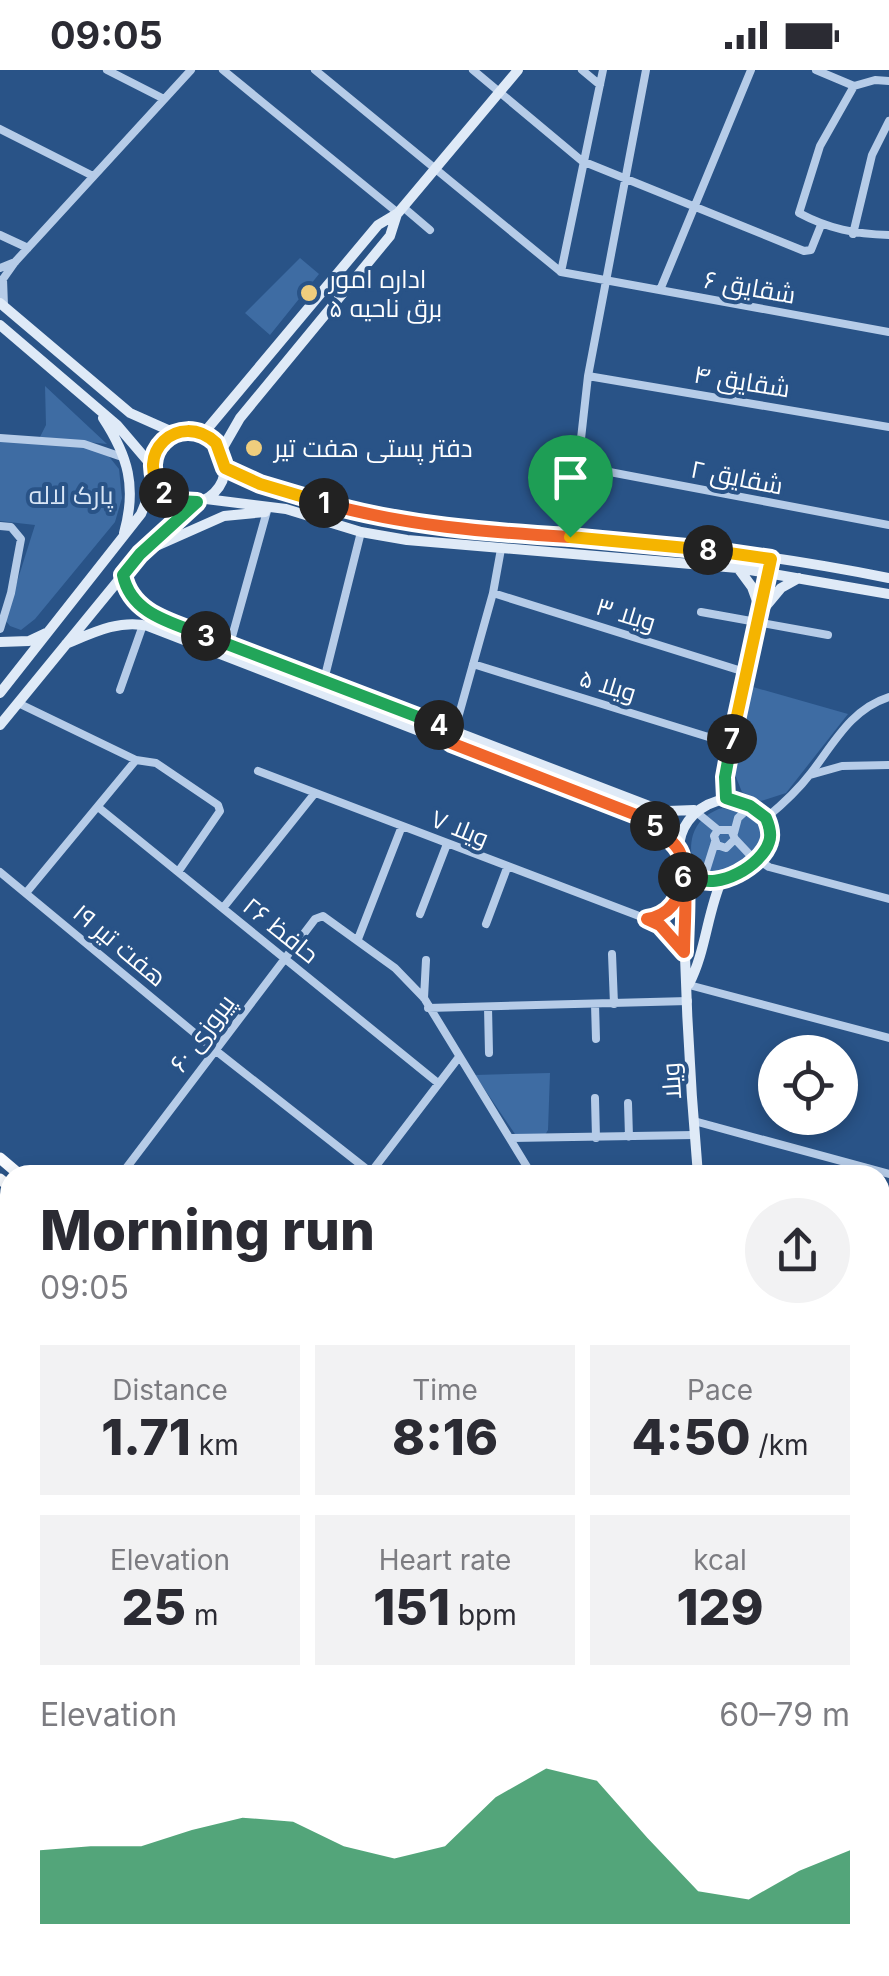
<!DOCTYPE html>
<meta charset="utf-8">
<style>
:root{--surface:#fff;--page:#f2f2f3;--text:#2b2b33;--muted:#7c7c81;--accent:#0b8043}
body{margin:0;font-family:Inter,Cairo,sans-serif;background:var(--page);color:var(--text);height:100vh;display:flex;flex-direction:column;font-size:38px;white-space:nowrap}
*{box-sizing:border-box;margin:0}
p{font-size:32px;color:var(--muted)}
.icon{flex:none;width:55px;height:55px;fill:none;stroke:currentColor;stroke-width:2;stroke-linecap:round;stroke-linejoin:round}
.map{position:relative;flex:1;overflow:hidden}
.sheet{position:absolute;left:0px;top:1095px;width:890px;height:812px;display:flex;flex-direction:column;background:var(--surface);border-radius:30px 30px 0 0;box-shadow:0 5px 15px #0003}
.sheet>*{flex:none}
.tools{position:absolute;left:758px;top:965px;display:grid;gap:20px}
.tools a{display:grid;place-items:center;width:100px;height:100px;border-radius:50%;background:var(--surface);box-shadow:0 5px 15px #0003;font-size:50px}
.pin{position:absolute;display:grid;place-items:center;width:85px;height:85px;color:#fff;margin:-102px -42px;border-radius:50% 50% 50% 0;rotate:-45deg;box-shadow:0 0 10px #0007}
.pin .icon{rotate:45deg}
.km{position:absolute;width:50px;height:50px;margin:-25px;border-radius:50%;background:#222;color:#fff;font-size:28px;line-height:50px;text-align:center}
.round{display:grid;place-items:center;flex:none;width:105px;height:105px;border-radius:52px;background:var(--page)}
.summary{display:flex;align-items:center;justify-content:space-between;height:170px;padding:0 40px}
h1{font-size:55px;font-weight:800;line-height:75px}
.metrics{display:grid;grid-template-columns:repeat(3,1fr);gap:15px;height:170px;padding:10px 40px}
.metrics div{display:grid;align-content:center;border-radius:0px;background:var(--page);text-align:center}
.metrics b{font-size:50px;font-weight:800}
.metrics small{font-size:28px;font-weight:400}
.metrics p{font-size:28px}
.chart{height:280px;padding:20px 40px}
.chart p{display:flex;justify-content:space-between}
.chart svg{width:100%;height:180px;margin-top:10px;fill:var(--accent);opacity:.7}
.status{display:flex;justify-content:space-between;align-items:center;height:70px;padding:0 50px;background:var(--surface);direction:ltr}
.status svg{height:28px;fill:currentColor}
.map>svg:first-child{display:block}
.green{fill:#3e6ca3}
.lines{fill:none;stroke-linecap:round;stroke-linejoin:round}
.street{stroke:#b6cce8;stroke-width:8}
.secondary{stroke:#dfeaf7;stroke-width:10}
.primary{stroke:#f7fafe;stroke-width:11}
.split-1-casing{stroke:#fff;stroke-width:20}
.split-2-casing{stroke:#fff;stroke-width:20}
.split-3-casing{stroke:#fff;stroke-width:20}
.split-4-casing{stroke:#fff;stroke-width:20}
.split-5-casing{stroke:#fff;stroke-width:20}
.split-6-casing{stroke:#fff;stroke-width:20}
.split-7-casing{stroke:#fff;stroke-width:20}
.split-8-casing{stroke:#fff;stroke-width:20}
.split-9-casing{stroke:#fff;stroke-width:20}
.split-1{stroke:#f0652b;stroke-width:12}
.split-2{stroke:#f5b400;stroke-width:12}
.split-3{stroke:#22a559;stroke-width:12}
.split-4{stroke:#22a559;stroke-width:12}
.split-5{stroke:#f0652b;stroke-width:12}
.split-6{stroke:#f0652b;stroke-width:12}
.split-7{stroke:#22a559;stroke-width:12}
.split-8{stroke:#f5b400;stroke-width:12}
.split-9{stroke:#f5b400;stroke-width:12}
.poi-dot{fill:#efcd7d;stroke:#295387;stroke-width:4}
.labels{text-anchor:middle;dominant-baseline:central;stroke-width:8;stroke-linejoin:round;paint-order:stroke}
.poi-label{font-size:25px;fill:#fff;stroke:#295387;text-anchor:start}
.street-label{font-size:25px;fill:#fff;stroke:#295387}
.park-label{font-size:25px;fill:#d9e6f6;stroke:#295387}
</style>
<div class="status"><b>09:05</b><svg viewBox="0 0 49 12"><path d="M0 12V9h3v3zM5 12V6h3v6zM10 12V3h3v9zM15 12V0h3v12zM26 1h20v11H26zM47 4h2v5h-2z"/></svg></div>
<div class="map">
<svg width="889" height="1906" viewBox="0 0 889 1906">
<rect width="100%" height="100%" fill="#295387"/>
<path class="green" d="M300,188L319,204L270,265L245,243Z
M45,316L107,374L40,367L46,355Z
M0,371L84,377L107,384L119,399L122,428L115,452L35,549L21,560L10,556L5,550L35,455L0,451Z
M753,617L848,644L786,723L761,731L742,722L733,700Z
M722,738L742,743L759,754L761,770C750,788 727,803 705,804L692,790C688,765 697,746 722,738Z
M550,1003L548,1060L545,1065L515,1064L475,1005Z"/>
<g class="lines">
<path class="street" d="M107,0L164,29
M223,0L398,143
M315,0L561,202L889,262
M473,0L582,91L804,181L811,180L821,155
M582,0L600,15
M816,0L854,16L875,10L889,11
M854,16L820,76L799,143C829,159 855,164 889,165
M0,59L93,106
M403,137L430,160
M853,164L872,85L889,51
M0,165L28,178
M0,198L15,192
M561,202L603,0
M660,220L751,0
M4,236L3,209L15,192L191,0
M588,306L889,357
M0,368L84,374L122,387
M578,396L889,455
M0,456L11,457L21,469L11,523L0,559
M570,467L588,306L646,0
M493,523L748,603
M701,542L828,565
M230,574L267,441
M473,594L731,674
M324,610L361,462
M120,620L143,555
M18,633L136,690L156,693L218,735L220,741L178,802
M451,673L493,523L501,479
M258,701L647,849
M810,705L842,696L889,695
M98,737L438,1013
M695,741L718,760H731L735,769L726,778L717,775L714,766L718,760
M766,748C783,734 798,720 811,703C834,673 851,639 889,627
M734,763L738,748L751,736
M735,769L750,785L769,797L889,829
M0,802L215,980L374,1105
M708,812L705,804L715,772
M682,818C673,835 667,846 647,849L660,855L684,882
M26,823L136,690
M223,838L315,723
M420,844L447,774
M486,854L507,798
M358,869L402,756
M612,884L614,934
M689,915L889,968
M424,928L426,890
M595,934L596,969
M488,937L489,983
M428,938L688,931
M595,1028L596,1068
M628,1033L629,1067
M694,1051L889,1104
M512,1068L694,1065
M121,1105L315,849L323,846L395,898L424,928L532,1105
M369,1105L459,987
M880,1238L889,1240
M0,1250L10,1238
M0,1270L10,1278
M0,1308L10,1296
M880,1375L889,1378
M0,1409L10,1397
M0,1429L10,1438
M0,1465L10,1452
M880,1528L889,1515
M880,1649L889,1656
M0,1659L10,1667
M0,1769L10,1777
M6,1895L19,1906
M46,1898L57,1906
M132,1898L143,1906
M322,1898L334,1906
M559,1898L570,1906
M0,1906L10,1887
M238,1906L244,1898
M494,1906L500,1898
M767,1906L771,1898
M795,1906L799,1898"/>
<path class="secondary" d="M0,233L130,343L175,363
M0,255L117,355L152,396
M103,348C128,386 137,417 124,463
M153 397a36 36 0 1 1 72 0a36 36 0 1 1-72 0Z
M203,364L378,155L398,143L518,0
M221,381L240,348L390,166L397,144
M225,398C373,466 507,458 664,474C739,482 815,493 889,508
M206,429L286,439L361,462L407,470L738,498L889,524
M154,477L224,446L265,442
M738,498L752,517L761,542L781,518L799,508
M123,505L129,524L152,545L649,736L668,741L694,740
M0,572L29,571L46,563
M66,574C92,563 120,549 148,556L644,748L680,781
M0,623L141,444L155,410
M0,655L140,484L197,432
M726,729L751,736L766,748C773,767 768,783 751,794C739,802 723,813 708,811C665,808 669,738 726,729Z
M726,729L725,707L731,674L769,500
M683,796C684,899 689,1002 698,1105
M689,914C706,881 707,843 722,809
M0,1559L10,1547
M0,1585L10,1573"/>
<path class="primary" d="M0,1088L20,1105
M0,1109L10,1117
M880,1772L889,1766
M880,1815L889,1822
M879,1906L889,1830"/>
</g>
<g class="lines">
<defs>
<path id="split-1" d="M324,433C405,456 486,462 570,467"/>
<path id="split-2" d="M164,423C131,385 179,339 216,373L225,398L260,414L324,433"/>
<path id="split-3" d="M164,423L178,431L197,432L140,484L123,505C131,545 174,553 206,566"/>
<path id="split-4" d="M206,566L439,655"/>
<path id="split-5" d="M439,655L454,662L451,673L644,748L655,756"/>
<path id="split-6" d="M655,756C662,763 672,770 678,779C690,796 684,859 684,882L660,855L647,849C669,846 681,829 683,807"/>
<path id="split-7" d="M683,807V796C684,796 694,807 695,807C718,821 762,795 769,772C772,764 769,755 766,748L750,736L726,728L725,707L732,669"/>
<path id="split-8" d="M708,480L771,489L732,669"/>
<path id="split-9" d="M570,467L708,480"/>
</defs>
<use href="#split-1" class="split-1-casing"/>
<use href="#split-2" class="split-2-casing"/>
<use href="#split-3" class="split-3-casing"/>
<use href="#split-4" class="split-4-casing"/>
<use href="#split-5" class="split-5-casing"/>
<use href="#split-6" class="split-6-casing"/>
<use href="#split-7" class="split-7-casing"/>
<use href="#split-8" class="split-8-casing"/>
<use href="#split-9" class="split-9-casing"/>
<use href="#split-1" class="split-1"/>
<use href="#split-2" class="split-2"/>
<use href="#split-3" class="split-3"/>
<use href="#split-4" class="split-4"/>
<use href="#split-5" class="split-5"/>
<use href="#split-6" class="split-6"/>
<use href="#split-7" class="split-7"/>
<use href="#split-8" class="split-8"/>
<use href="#split-9" class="split-9"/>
</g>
<g class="poi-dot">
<circle cx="309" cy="223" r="10"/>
<circle cx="254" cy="378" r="10"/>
</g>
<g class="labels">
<g class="poi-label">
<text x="329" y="209">اداره امور<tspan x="329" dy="29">برق ناحیه ۵</tspan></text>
<text x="274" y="378">دفتر پستی هفت تیر</text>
</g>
<g class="street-label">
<text transform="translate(750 217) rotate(10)">شقایق ۶</text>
<text transform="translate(742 311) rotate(9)">شقایق ۴</text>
<text transform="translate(737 407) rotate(11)">شقایق ۲</text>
<text transform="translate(626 544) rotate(17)">ویلا ۳</text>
<text transform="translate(608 615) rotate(17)">ویلا ۵</text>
<text transform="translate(460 758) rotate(22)">ویلا ۷</text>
<text transform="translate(281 860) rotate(39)">حافظ ۲۶</text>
<text transform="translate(120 875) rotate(40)">هفت تیر ۱۹</text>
<text transform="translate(202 963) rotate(-53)">پیروزی ۶۰</text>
<text transform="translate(671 1011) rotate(-94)">ویلا</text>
</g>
<g class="park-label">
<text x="71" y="425">پارک لاله</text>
</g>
</g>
</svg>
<div class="tools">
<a><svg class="icon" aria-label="locate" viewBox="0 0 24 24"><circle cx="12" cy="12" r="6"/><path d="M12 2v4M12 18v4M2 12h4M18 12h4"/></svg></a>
</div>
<div class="pin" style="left:570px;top:467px;background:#1e9e55"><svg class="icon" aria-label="arrive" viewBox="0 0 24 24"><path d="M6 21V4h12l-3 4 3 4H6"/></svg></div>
<b class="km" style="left:324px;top:433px">1</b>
<b class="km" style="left:164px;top:423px">2</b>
<b class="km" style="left:206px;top:566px">3</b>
<b class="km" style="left:439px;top:655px">4</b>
<b class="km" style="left:655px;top:756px">5</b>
<b class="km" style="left:683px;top:807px">6</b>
<b class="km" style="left:732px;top:669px">7</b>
<b class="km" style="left:708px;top:480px">8</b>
<section class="sheet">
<div class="summary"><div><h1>Morning run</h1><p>09:05</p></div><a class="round"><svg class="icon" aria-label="share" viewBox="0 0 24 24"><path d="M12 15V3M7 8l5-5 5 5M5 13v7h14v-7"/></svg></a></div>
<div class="metrics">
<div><p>Distance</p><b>1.71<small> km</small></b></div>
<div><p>Time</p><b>8:16</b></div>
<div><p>Pace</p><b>4:50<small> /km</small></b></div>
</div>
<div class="metrics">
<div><p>Elevation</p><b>25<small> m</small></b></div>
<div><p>Heart rate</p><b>151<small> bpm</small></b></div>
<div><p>kcal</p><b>129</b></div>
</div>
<div class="chart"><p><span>Elevation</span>60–79 m</p>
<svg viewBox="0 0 160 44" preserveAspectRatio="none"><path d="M0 44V26L10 25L20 25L30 21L40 18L50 19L60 25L70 28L80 25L90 13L100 6L110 9L120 23L130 36L140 38L150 31L160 26V44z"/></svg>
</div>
</section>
</div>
